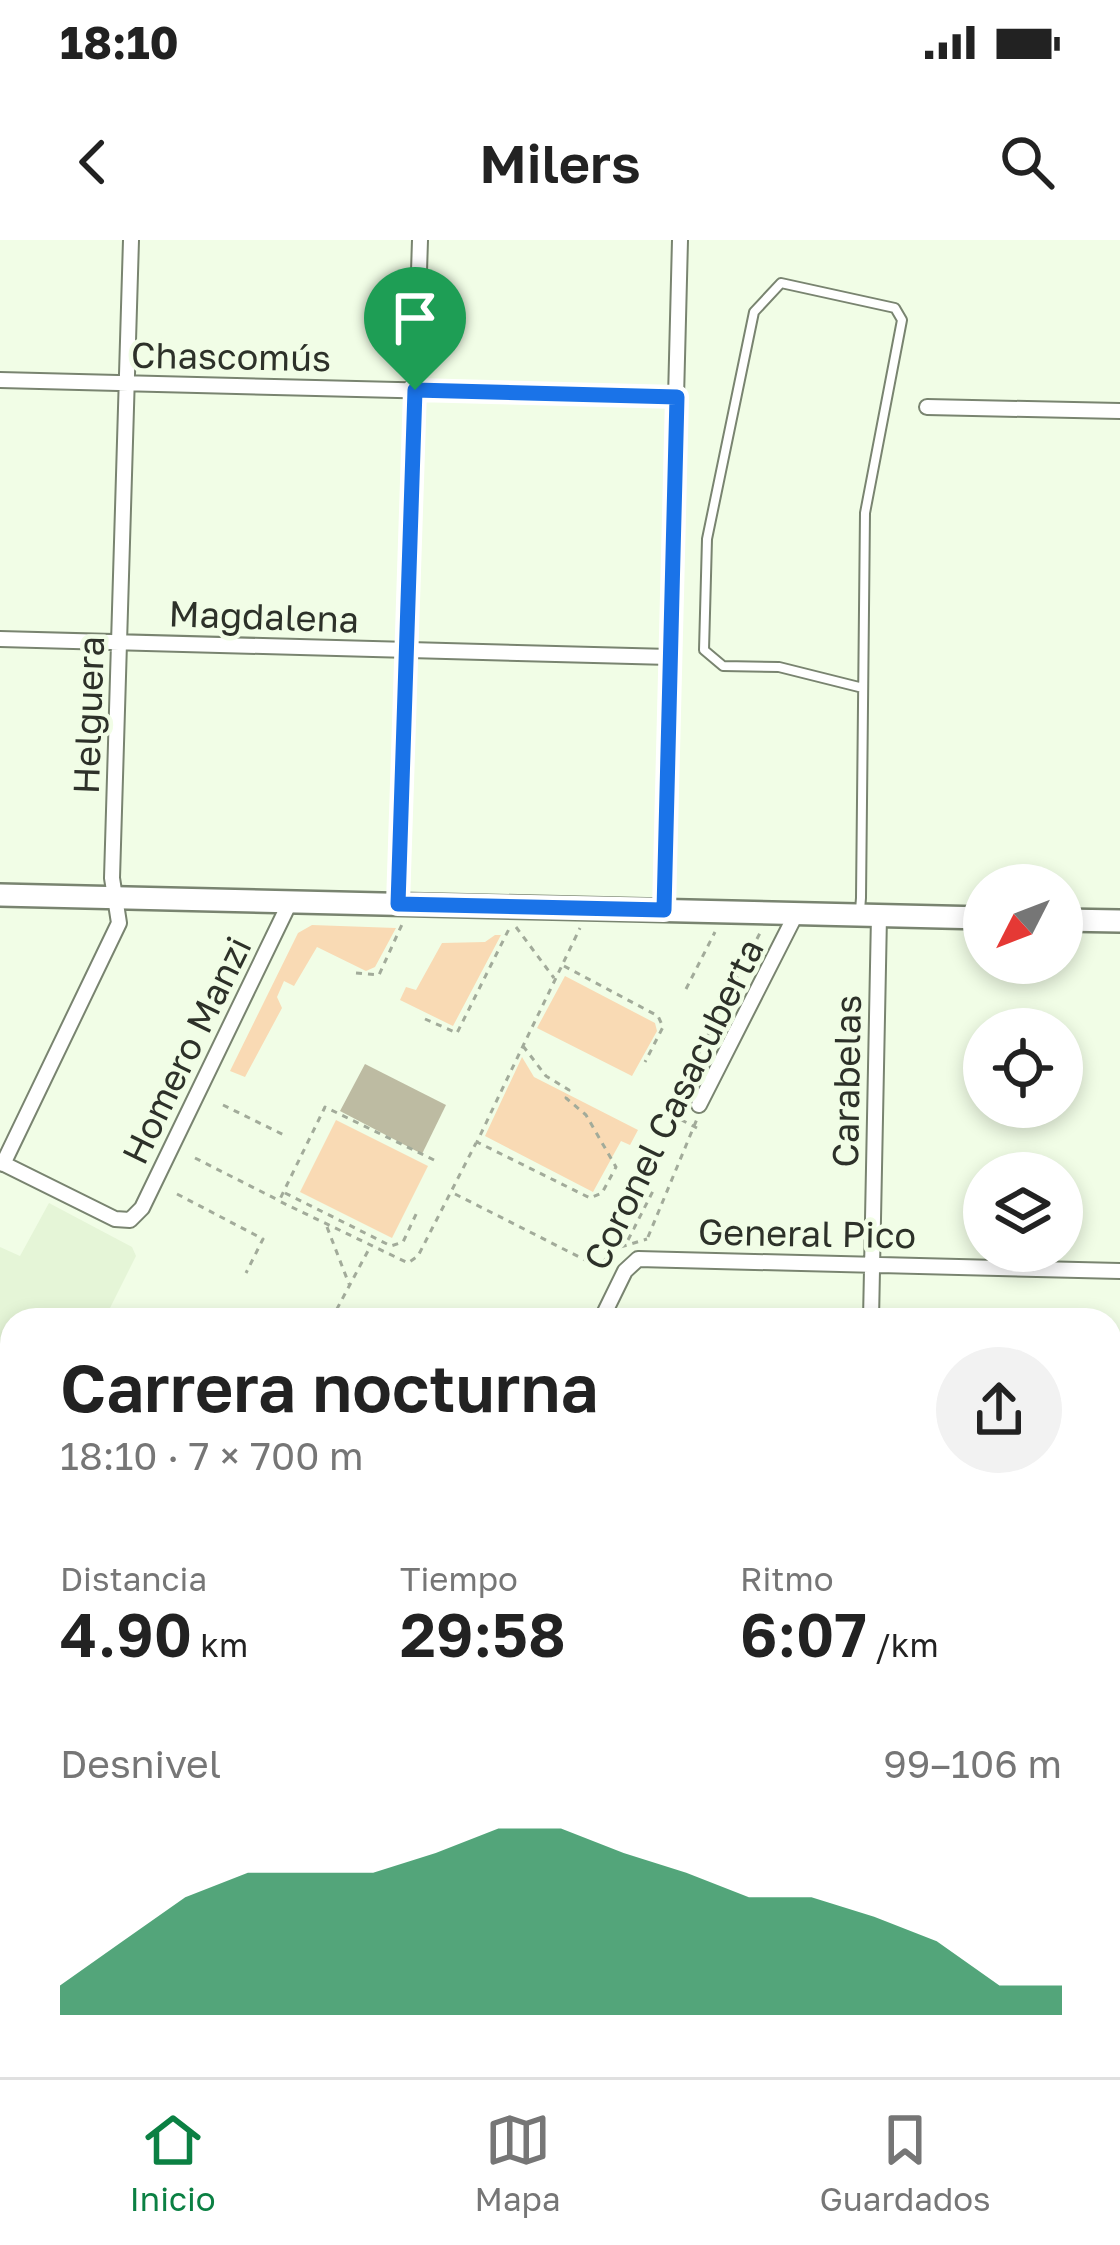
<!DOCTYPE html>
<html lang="es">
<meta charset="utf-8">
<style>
:root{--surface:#fff;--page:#f2f2f2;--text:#222;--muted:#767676;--line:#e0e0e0;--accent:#0b8043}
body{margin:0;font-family:"Golos Text",sans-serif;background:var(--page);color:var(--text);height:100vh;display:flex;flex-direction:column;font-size:45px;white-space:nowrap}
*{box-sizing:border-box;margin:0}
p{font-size:39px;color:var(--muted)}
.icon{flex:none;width:66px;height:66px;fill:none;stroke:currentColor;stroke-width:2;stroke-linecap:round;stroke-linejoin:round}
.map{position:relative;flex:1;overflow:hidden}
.panel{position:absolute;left:0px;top:1068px;width:1122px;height:771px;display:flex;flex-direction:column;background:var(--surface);border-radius:36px 36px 0 0;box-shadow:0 6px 18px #0003}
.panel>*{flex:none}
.needle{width:78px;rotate:228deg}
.tools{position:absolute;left:963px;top:624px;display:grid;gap:24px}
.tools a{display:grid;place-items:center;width:120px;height:120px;border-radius:50%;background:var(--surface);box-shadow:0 6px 18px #0003;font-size:60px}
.pin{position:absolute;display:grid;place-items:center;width:102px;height:102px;color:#fff;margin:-123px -51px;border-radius:50% 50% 50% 0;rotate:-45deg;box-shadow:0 0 12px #0007}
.pin .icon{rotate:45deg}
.round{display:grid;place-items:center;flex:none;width:126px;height:126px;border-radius:63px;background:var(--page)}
.summary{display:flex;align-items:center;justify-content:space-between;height:204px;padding:0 60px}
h1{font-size:66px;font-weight:600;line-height:90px}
.metrics{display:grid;grid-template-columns:repeat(3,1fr);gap:18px;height:204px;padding:12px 60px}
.metrics div{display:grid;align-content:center}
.metrics b{font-size:60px;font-weight:600}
.metrics small{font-size:33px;font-weight:400}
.metrics p{font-size:33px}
.chart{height:336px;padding:24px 60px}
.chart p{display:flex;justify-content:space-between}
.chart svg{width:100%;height:216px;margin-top:12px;fill:var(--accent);opacity:.7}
.status{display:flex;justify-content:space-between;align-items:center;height:84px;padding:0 60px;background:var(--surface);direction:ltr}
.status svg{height:33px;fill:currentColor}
header{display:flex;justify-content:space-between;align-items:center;height:156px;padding:0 60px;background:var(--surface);font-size:54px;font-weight:600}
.tabs{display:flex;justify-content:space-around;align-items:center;height:168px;border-top:3px solid var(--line);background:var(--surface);font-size:33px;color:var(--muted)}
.tabs a{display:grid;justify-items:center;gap:6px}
.tabs .on{color:var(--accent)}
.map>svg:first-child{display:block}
.built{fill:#e5f5d7}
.green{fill:#f9dab4}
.building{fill:#bdbba2}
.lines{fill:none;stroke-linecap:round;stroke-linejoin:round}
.lane-casing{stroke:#798470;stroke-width:12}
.street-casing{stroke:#798470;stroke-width:18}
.secondary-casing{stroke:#798470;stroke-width:26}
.path{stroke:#a2ab9a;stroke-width:3;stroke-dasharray:6 6;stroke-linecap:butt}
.lane{stroke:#fff;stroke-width:8}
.street{stroke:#fff;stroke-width:14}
.secondary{stroke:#fff;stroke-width:21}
.route-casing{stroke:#fff;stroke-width:24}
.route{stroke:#1a73e8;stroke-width:15}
.labels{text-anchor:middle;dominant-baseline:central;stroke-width:9;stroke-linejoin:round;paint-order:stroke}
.street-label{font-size:36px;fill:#2d3129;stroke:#f1fde6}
</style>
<div class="status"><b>18:10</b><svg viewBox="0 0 49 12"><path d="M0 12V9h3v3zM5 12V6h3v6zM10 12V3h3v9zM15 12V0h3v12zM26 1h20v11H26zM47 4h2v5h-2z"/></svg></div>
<header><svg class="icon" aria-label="back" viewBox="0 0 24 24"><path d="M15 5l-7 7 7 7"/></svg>Milers<svg class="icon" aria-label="search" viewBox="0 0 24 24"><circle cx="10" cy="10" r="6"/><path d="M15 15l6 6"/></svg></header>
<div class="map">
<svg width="1120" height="1837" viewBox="0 0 1120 1837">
<rect width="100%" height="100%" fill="#f1fde6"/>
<path class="built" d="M49,963L132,1007L136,1016L104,1080H12L10,1176L0,1171V1007L20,1016Z"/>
<path class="green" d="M312,685L396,688L375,727L366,731L317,707L294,746L284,741L277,757L282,768L245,837L230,831L298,693Z
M495,695H501L453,786L400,760L406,747L416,750L442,703L485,702Z
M565,736L655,783L657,791L632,836L537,788Z
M522,817L534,837L638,890L630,905L621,901L593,952L485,896Z
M336,880L428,926L392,998L300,952Z
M0,1627L12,1628V1827H237L232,1837H0Z"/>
<path class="building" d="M365,824L446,865L422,914L340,871Z"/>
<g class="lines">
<defs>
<path id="lane" d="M860,670L861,658L865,273L902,80L895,68L781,43L754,72L707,299L704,410L723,426L779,427L863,448
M0,1824L12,1825
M76,1827L210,1831L220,1827"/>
<path id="street" d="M0,140L677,157
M927,167L1120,171
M0,399L670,417
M399,664L420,0
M663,671L680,0
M699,865L796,674
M0,922L115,979L130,980L142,968L290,662
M3,924L119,683L112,638L131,0
M601,1080L625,1031L638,1019L1120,1031
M871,1080L879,676
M0,1184L12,1190
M0,1260L12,1259
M0,1320L12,1296
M1110,1367H1120
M0,1599H12
M0,1612H12
M283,1837L285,1827
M548,1837V1827
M854,1837L855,1827"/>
<path id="secondary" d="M0,655L984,678
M1062,680L1120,681"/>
</defs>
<use href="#lane" class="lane-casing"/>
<use href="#street" class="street-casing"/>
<use href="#secondary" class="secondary-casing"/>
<path class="path" d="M516,687L554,738
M564,726L658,776L663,787L645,822
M356,733L379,735L404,680
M686,749L715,692
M425,779L457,793L510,687
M523,806L546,836L569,850L566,858L586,875L616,927L602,953L590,958L477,902C511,830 546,759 580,688
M223,865L284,895
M697,888L668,873L760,693
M195,918L278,960
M434,920L325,867L279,961L408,1023L418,1016L476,903
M285,953L391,1006L403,1002L418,970
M177,954L263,999L246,1033
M455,954L599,1027L614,1009L647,999
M327,987L349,1044
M648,997L697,879
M628,1000L653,951
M331,1080L369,1009
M0,1351L9,1331
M1110,1689L1120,1690"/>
<use href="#lane" class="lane"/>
<use href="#street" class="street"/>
<use href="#secondary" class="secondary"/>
</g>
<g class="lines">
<defs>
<path id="route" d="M415,150L677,157L664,670L398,664Z"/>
</defs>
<use href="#route" class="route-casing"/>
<use href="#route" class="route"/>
</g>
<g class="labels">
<g class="street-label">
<text transform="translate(231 116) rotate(1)">Chascomús</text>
<text transform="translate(264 376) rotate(2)">Magdalena</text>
<text transform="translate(88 475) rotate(-88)">Helguera</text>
<text transform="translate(186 810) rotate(-64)">Homero Manzi</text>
<text transform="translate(846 841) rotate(-89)">Carabelas</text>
<text transform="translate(673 864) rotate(-64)">Coronel Casacuberta</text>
<text transform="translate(807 993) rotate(1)">General Pico</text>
</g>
</g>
</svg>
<div class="tools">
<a><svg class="needle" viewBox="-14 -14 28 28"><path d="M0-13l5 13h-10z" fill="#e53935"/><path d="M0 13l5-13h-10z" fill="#767676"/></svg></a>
<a><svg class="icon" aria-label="locate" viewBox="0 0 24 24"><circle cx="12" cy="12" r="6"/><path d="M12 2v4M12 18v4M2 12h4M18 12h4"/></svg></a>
<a><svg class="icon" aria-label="layers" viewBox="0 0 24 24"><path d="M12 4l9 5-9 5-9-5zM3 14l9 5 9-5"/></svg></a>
</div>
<div class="pin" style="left:415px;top:150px;background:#1e9e55"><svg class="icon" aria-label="arrive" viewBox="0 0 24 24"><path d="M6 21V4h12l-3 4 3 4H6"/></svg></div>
<section class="panel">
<div class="summary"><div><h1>Carrera nocturna</h1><p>18:10 · 7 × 700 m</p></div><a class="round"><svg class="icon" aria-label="share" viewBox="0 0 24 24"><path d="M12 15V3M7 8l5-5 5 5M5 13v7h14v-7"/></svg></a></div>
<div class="metrics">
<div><p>Distancia</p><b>4.90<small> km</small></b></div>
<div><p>Tiempo</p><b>29:58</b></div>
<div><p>Ritmo</p><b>6:07<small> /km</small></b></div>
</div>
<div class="chart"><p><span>Desnivel</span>99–106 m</p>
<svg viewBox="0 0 160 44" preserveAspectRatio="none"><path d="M0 44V38L10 29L20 20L30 15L40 15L50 15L60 11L70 6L80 6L90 11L100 15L110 20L120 20L130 24L140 29L150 38L160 38V44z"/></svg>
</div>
</section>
</div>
<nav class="tabs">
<a class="on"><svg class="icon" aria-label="home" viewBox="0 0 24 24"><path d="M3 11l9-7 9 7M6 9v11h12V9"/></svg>Inicio</a>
<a><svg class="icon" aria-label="map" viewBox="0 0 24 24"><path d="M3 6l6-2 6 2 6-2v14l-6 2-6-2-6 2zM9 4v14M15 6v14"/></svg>Mapa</a>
<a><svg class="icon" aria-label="saved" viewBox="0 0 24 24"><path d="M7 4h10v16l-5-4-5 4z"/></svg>Guardados</a>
</nav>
